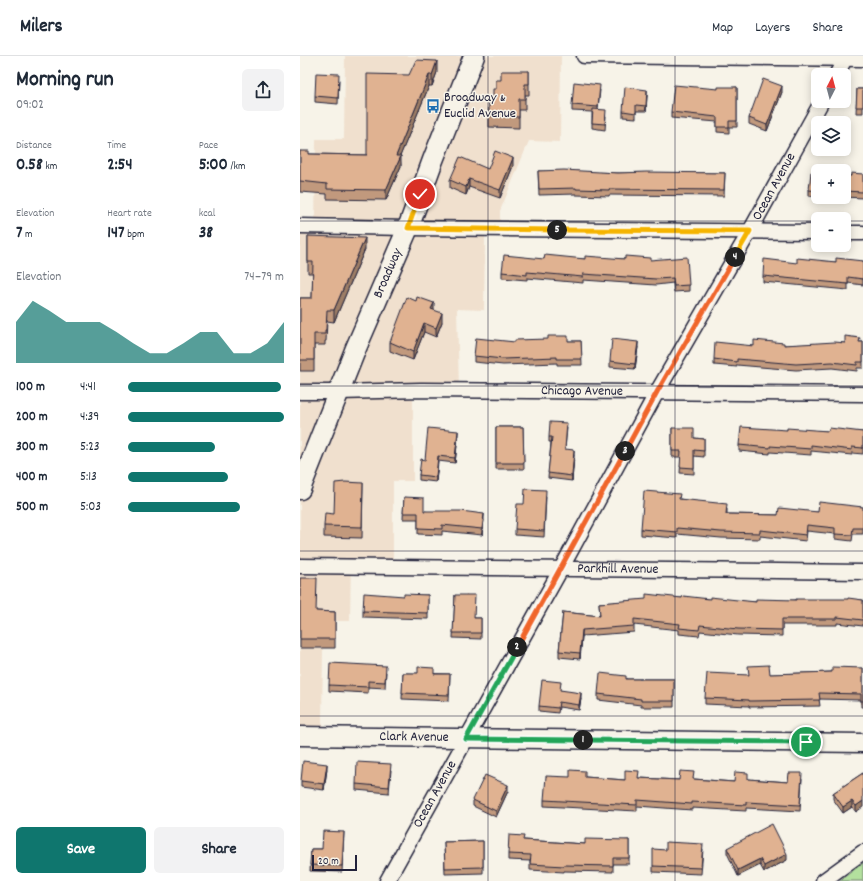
<!DOCTYPE html>
<meta charset="utf-8">
<style>
:root{--surface:#fff;--page:#f2f2f3;--text:#1f2937;--muted:#747a83;--line:#e0e1e3;--accent:#0f766e}
body{margin:0;font-family:Dekko,sans-serif;background:var(--page);color:var(--text);height:100vh;display:flex;flex-direction:column;font-size:15px;white-space:nowrap}
*{box-sizing:border-box;margin:0}
p{font-size:13px;color:var(--muted)}
.icon{flex:none;width:22px;height:22px;fill:none;stroke:currentColor;stroke-width:2;stroke-linecap:round;stroke-linejoin:round}
.map{position:relative;flex:1;overflow:hidden}
.details{display:flex;flex-direction:column;background:var(--surface);width:300px}
.details>*{flex:none}
.needle{width:26px;rotate:6deg}
.tools{position:absolute;left:511px;top:12px;display:grid;gap:8px}
.tools a{display:grid;place-items:center;width:40px;height:40px;border-radius:6px;background:var(--surface);box-shadow:0 2px 10px #0003;font-size:20px}
.scale{position:absolute;left:12px;bottom:10px;width:45px;box-sizing:border-box;padding-left:4px;border:2px solid #22223b;border-top:0;font-size:11px;line-height:14px;white-space:nowrap;color:#22223b;-webkit-text-stroke:3px #f7f3e8;paint-order:stroke}
.pin{position:absolute;display:grid;place-items:center;width:34px;height:34px;color:#fff;margin:-17px;border:2px solid #fff;border-radius:50%;box-shadow:0 1px 4px #0007}
.km{position:absolute;width:20px;height:20px;margin:-10px;border-radius:50%;background:#222;color:#fff;font-size:11px;line-height:20px;text-align:center}
.round{display:grid;place-items:center;flex:none;width:42px;height:42px;border-radius:6px;background:var(--page)}
.headline{display:flex;align-items:center;justify-content:space-between;height:68px;padding:0 16px}
h1{font-size:22px;font-weight:800;line-height:30px}
.stats{display:grid;grid-template-columns:repeat(3,1fr);gap:6px;height:68px;padding:4px 16px}
.stats div{display:grid;align-content:center}
.stats b{font-size:17px;font-weight:800}
.stats small{font-size:11px;font-weight:400}
.stats p{font-size:11px}
.chart{height:112px;padding:8px 16px}
.chart p{display:flex;justify-content:space-between}
.chart svg{width:100%;height:72px;margin-top:4px;fill:var(--accent);opacity:.7}
.button{display:flex;gap:8px;margin-top:auto;padding:8px 16px}
.button a{flex:1;height:46px;border-radius:6px;background:var(--accent);color:#fff;font-size:16px;font-weight:800;line-height:46px;text-align:center}
.button a+a{background:var(--page);color:var(--text)}
ul{padding:0 16px;list-style:none;font-size:13px}
li{display:grid;grid-template-columns:64px 48px 1fr;align-items:center;height:30px}
li i{height:10px;border-radius:5px;background:var(--accent)}
header{display:flex;align-items:center;gap:24px;box-sizing:border-box;height:56px;padding:0 20px;background:var(--surface);border-bottom:1px solid var(--line)}
header strong{font-size:19px}
nav{display:flex;gap:22px;margin-inline-start:auto;font-size:14px}
main{display:flex;flex:1;min-height:0}
.map>svg:first-child{display:block}
.built{fill:#f0e0ce}
.green{fill:#b3e09e;stroke:#6a816c}
.lines{fill:none;stroke-linecap:round;stroke-linejoin:round}
.minor-casing{stroke:#22223b;stroke-width:17}
.tertiary-casing{stroke:#22223b;stroke-width:21}
.secondary-casing{stroke:#22223b;stroke-width:23}
.minor{stroke:#f7f3e8;stroke-width:14}
.tertiary{stroke:#f7f3e8;stroke-width:18}
.secondary{stroke:#f7f3e8;stroke-width:20}
.wall{fill:#c1997d;stroke:#22223b}
.shaded-wall{fill:#9d7d66;stroke:#22223b}
.building{fill:#e0b291;stroke:#22223b}
.split-1-casing{stroke:#fff;stroke-width:8}
.split-2-casing{stroke:#fff;stroke-width:8}
.split-3-casing{stroke:#fff;stroke-width:8}
.split-4-casing{stroke:#fff;stroke-width:8}
.split-5-casing{stroke:#fff;stroke-width:8}
.split-6-casing{stroke:#fff;stroke-width:8}
.split-1{stroke:#22a559;stroke-width:5}
.split-2{stroke:#22a559;stroke-width:5}
.split-3{stroke:#f0652b;stroke-width:5}
.split-4{stroke:#f0652b;stroke-width:5}
.split-5{stroke:#f5b400;stroke-width:5}
.split-6{stroke:#f5b400;stroke-width:5}
.grid{fill:none;stroke:#22223b;stroke-width:1;stroke-opacity:0.55}
.labels{text-anchor:middle;dominant-baseline:central;stroke-width:3;stroke-linejoin:round;paint-order:stroke}
.poi-label{font-size:14px;fill:#22223b;stroke:#f7f3e8;text-anchor:start}
.street-label{font-size:14px;fill:#22223b;stroke:#f7f3e8}
</style>
<header>
<strong>Milers</strong>
<nav><a>Map</a><a>Layers</a><a>Share</a></nav>
</header>
<main>
<section class="details">
<div class="headline"><div><h1>Morning run</h1><p>09:02</p></div><a class="round"><svg class="icon" aria-label="share" viewBox="0 0 24 24"><path d="M12 15V3M7 8l5-5 5 5M5 13v7h14v-7"/></svg></a></div>
<div class="stats">
<div><p>Distance</p><b>0.58<small> km</small></b></div>
<div><p>Time</p><b>2:54</b></div>
<div><p>Pace</p><b>5:00<small> /km</small></b></div>
</div>
<div class="stats">
<div><p>Elevation</p><b>7<small> m</small></b></div>
<div><p>Heart rate</p><b>147<small> bpm</small></b></div>
<div><p>kcal</p><b>38</b></div>
</div>
<div class="chart"><p><span>Elevation</span>74–79 m</p>
<svg viewBox="0 0 160 44" preserveAspectRatio="none"><path d="M0 44V19L10 6L20 12L30 19L40 19L50 19L60 25L70 32L80 38L90 38L100 32L110 25L120 25L130 38L140 38L150 32L160 19V44z"/></svg>
</div>
<ul>
<li><b>100 m</b>4:41<i style="width:98%"></i></li>
<li><b>200 m</b>4:39<i style="width:100%"></i></li>
<li><b>300 m</b>5:23<i style="width:56%"></i></li>
<li><b>400 m</b>5:13<i style="width:64%"></i></li>
<li><b>500 m</b>5:03<i style="width:72%"></i></li>
</ul>
<div class="button"><a>Save</a><a>Share</a></div>
</section>
<div class="map">
<svg width="563" height="825" viewBox="0 0 563 825">
<rect width="100%" height="100%" fill="#f7f3e8"/>
<filter id="ink" filterUnits="userSpaceOnUse"><feTurbulence type="fractalNoise" baseFrequency=".025" numOctaves="2"/><feDisplacementMap in="SourceGraphic" scale="8" xChannelSelector="R" yChannelSelector="G"/><feConvolveMatrix kernelMatrix="1 2 1 2 8 2 1 2 1" color-interpolation-filters="sRGB"/></filter>
<g filter="url(#ink)">
<path class="built" d="M45,0H261L260,86L229,85L200,155V180H185L184,254L157,253L159,334L113,333V425H93V503H51L50,565H33L35,592H23L22,666L26,676H0V177L15,174L16,83H44Z"/>
<path class="green" d="M563,807V825H539Z"/>
<g class="lines">
<defs>
<g id="minor">
<path d="M284,0L563,3"/>
<path d="M536,19L547,0"/>
<path d="M0,170L108,172L518,176"/>
<path d="M544,177H563"/>
<path id="s1" d="M0,336H38L121,334L563,338"/>
<path id="s2" d="M0,510L563,516"/>
<path id="s3" d="M87,825L261,513L357,336L450,175L522,45"/>
<path d="M523,825L563,796"/>
</g>
<g id="tertiary">
<path id="s4" d="M0,680L563,687"/>
</g>
<g id="secondary">
<path id="s5" d="M0,433L56,292L108,172L133,104L174,0"/>
</g>
</defs>
<use href="#minor" class="minor-casing"/>
<use href="#tertiary" class="tertiary-casing"/>
<use href="#secondary" class="secondary-casing"/>
<use href="#minor" class="minor"/>
<use href="#tertiary" class="tertiary"/>
<use href="#secondary" class="secondary"/>
</g>
<path class="wall" d="M229,15V39H225V54H219V72L189,71V42H193L201,24Z
M137,16L132,30H129L100,100L101,110L86,144L27,143V138L0,136V95L9,98L67,99L109,19Z
M39,24L38,48L15,46V40Z
M437,31V71H429V77L417,76V66L371,62V56L418,33Z
M557,33H563V57H556Z
M300,34L298,53L306,60L305,74L292,72V56L272,55V49Z
M482,36L467,75L449,68V62Z
M347,39L346,55H336V62L323,61V55Z
M213,110L200,142L169,131L166,139L150,132V124L188,113Z
M238,115L318,117H425L424,140L309,139V140L276,139V138L239,139Z
M518,117V141L509,140V134Z
M563,118V142L544,141V120H551Z
M519,141H534V143Z
M8,180L65,193L34,266L27,265L26,285H25V289H14V315H0V242H12L13,217H8Z
M244,203H325L350,204L389,229V235L374,236L373,227L356,229L283,224V227L227,222V224L202,222V216Z
M563,205V229L548,227V234L463,226V220L497,207L536,206Z
M134,254L142,266L136,281L124,276L113,304L90,295V286Z
M281,285L282,309H257V307L203,309L174,306V300L215,286Z
M560,286H563V312H557V315L532,312L496,314L437,309V311L414,309V303L454,290L545,287Z
M338,291L335,313L310,311V305Z
M196,371H223L224,413H196Z
M267,372L265,393L274,399L272,425L248,422L251,386H249V381Z
M372,372L394,382L404,383V401L394,400V418L380,417L381,401H372Z
M487,374L563,376V398L552,397V399L511,395V399L470,396V398L439,395V389Z
M158,380L155,407L138,405L136,426L119,424V419L125,404Z
M63,427L62,482L24,481V470Z
M246,440L244,481L215,479V473Z
M104,441L124,455L184,464L182,479L142,475V479L118,478V463H103Z
M380,443L427,453V458L478,459L518,456L563,451V478H553L552,485L535,483V478L507,475L506,485L460,480V483L421,482L377,478V482L341,479V473Z
M0,522L16,555L35,556V592H0Z
M128,539V563L63,561V555L104,540Z
M155,539L174,562H181V583L153,582Z
M382,542L456,546L496,544H563V570L537,567V569H482V580L438,579L400,575L399,580L379,578V574L334,569V576L282,580L280,603L259,601V595L263,556L300,560L299,547Z
M563,612V651H561V644L519,643L520,650L449,651V650L405,648V642L448,619L532,616Z
M86,616L85,632L68,631V637L29,635V629Z
M103,617L150,618L149,645L102,643Z
M326,623H374V651H341V649L298,644V638Z
M260,634L281,643L279,654L259,651L258,657L239,655V650Z
M27,713L24,734L1,731V725Z
M91,714L89,737L56,734V728Z
M563,717L556,756L552,751L543,757L533,743V737Z
M270,721H285L325,724L339,722L379,724L394,723L434,726L448,723L488,726L502,723L500,755L446,752V755L392,752V754L337,750V755L244,750V744Z
M208,735L196,761L173,750V744Z
M44,776L42,816L10,815L11,793H22Z
M224,784L285,788L329,784V808H313V816L264,815V816L230,814V805L208,804V798Z
M183,785V817L145,818L144,786Z
M427,792L487,804L464,816L460,809L438,820L427,797Z
M403,793L401,818L353,816V810L366,794Z"/>
<path class="shaded-wall" d="M137,5V16L132,30V19Z
M129,19V30L96,110V100Z
M482,30V36L467,75V69Z
M347,34V39L346,55V50Z
M101,100V110L86,144V134Z
M213,102V110L200,142V134Z
M169,123V131L166,139V131Z
M65,182V193L34,266V254Z
M134,247V256L131,253Z
M142,257V266L136,281V272Z
M124,267V276L113,304V296Z
M338,286V291L335,313V308Z
M158,375V380L155,407V402Z
M274,394V399L272,425V420Z
M138,400V405L136,426V421Z
M184,458V464L182,479V473Z
M282,574V580L280,603V597Z
M281,637V643L279,654V649Z
M27,708V713L24,734V728Z
M208,729V735L196,761V755Z
M552,745V751L543,757V751Z
M563,745V751L556,756V750Z
M487,798V804L464,816V810Z
M460,803V809L438,820V814Z"/>
<path class="building" d="M116,4L137,5L132,19H129L96,100H101L86,134L27,133V128L0,125V95H9V98L67,99V18L109,19Z
M201,15H229V28H225V43H219V61L189,60V42H193V33H196V24H201Z
M16,17L39,18L38,42L15,40Z
M463,23L482,30L467,69L449,62Z
M274,26L300,29L298,51L272,49Z
M374,29L418,33V31H437V65H429V71H417V61L371,56Z
M325,31L347,34L346,50L336,49V57L323,55Z
M557,33H563V51H556Z
M293,53L306,54L305,68L292,67Z
M195,95L213,102L200,134L169,123L166,131L150,124L160,101L188,113Z
M264,114L318,117L346,116L425,117L424,134L309,133V134L276,133V132L239,133L238,115Z
M511,116L518,117V135L509,134Z
M551,117L563,118V136L544,135V120H551Z
M8,180L65,182L34,254H27L26,274H25V278H14V304H0V242H12L13,206H8Z
M204,199L244,203L245,199L285,203V200L325,203V200L350,202V204L387,201L389,229L374,230L373,222L356,223L283,218V221L227,216V219L202,216Z
M497,202L536,206V202L563,205V223L548,221V228L463,220L464,203L497,207Z
M107,241L116,245L117,241L134,247L131,253L142,257L136,272L124,267L113,296L90,286Z
M248,280H268V285H281L282,303H257V301L203,303L174,300L176,282L215,286V284L248,283Z
M545,280L560,282L559,286H563V306H557V309L532,306L496,308L437,303V306L414,303L415,286L454,290V284L484,287V289L535,286L545,287Z
M312,283L338,286L335,308L310,305Z
M250,366L267,367L265,393L274,394L272,420L248,417L252,381H249Z
M196,371H223L224,407H196Z
M441,371L487,374V372L528,375L529,372L563,376V392L552,391V394L511,389V393L470,390V392L439,389Z
M128,372L158,375L155,402L138,400L136,421L119,419L121,403L125,404Z
M372,372H394V382L404,383V395L394,394V412L380,411L381,395H372Z
M45,426L63,427L62,471L24,470L25,457L34,458L35,427Z
M225,433L246,434L244,475L215,473L217,448H224Z
M344,435L380,438L379,443L427,448L426,458L478,459L479,452L518,456L519,446L563,451V472H553L552,479L535,478V472L507,469L506,479L460,474V477L421,476L377,472V476L341,473Z
M104,441L124,442V455H161L184,458L182,473L142,469V473L118,472V457H103Z
M0,522H17L16,555L35,556V583H0Z
M64,537L104,540V538L128,539V557L63,555Z
M346,538L382,542L383,540L410,543V541L456,546V543L496,544V543H548V542L563,544V564L537,561V563H482V574L438,573L400,569L399,574L379,572L380,568L334,563V570L282,574L280,597L259,595L263,556L300,560L299,547L346,543Z
M155,539H175L174,562H181V577H153Z
M30,607L86,610L85,626L68,625V631L29,629Z
M469,609L470,618L532,616V611L563,612V645H561V638L519,637L520,644L449,645V644L405,642L407,617L449,619L448,610Z
M118,611L134,612V618H150L149,639L102,637L103,617H118Z
M300,617L326,620V623H374V645H341V643L298,638Z
M242,624L261,626L260,634L281,637L279,649L259,646L258,652L239,650Z
M3,705L27,708L24,728L1,725Z
M57,706L91,708L89,731L56,728Z
M270,714L285,715V721L325,724V714L339,715L338,722L379,724L380,715L394,716L393,723L434,726L435,716L448,717V723L488,726L489,717H502L500,749L446,746V749L392,746V748L337,744V749L244,744L246,720L270,721Z
M563,717V745L556,750L552,745L543,751L533,737Z
M185,719L208,729L196,755L173,744Z
M472,768L487,798L464,810L460,803L438,814L427,792Z
M23,775L44,776L42,810L10,809L11,793H22Z
M209,779L224,780L223,784L285,788V783L329,784V802H313V810L264,809V810L230,808L231,799L208,798Z
M183,785V811L145,812L144,786Z
M366,786L403,788L401,812L353,810V793L366,794Z"/>
</g>
<g class="lines" filter="url(#ink)">
<defs>
<path id="split-1" d="M283,684L506,686"/>
<path id="split-2" d="M217,591L166,683L283,684"/>
<path id="split-3" d="M217,591L325,395"/>
<path id="split-4" d="M325,395L357,336L435,201"/>
<path id="split-5" d="M257,174L450,175L435,201"/>
<path id="split-6" d="M120,138L108,172L257,174"/>
</defs>
<use href="#split-1" class="split-1-casing"/>
<use href="#split-2" class="split-2-casing"/>
<use href="#split-3" class="split-3-casing"/>
<use href="#split-4" class="split-4-casing"/>
<use href="#split-5" class="split-5-casing"/>
<use href="#split-6" class="split-6-casing"/>
<use href="#split-1" class="split-1"/>
<use href="#split-2" class="split-2"/>
<use href="#split-3" class="split-3"/>
<use href="#split-4" class="split-4"/>
<use href="#split-5" class="split-5"/>
<use href="#split-6" class="split-6"/>
</g>
<path class="grid" d="M188,0V825M375,0V825M0,165H518M544,165H563M0,330H563M0,495H563M0,660H563"/>
<defs>
<symbol id="bus-bare" viewBox="-9 -9 18 18"><path d="M-5-6H5V4H4V6H2V4H-2V6H-4V4H-5ZM-3.5-4V0h7V-4ZM-3.5 1.2v1.5H-2V1.2ZM2 1.2v1.5H3.5V1.2Z" fill="#1f6fb2" stroke="#f7f3e8" stroke-width="2.5" paint-order="stroke"/></symbol>
</defs>
<g fill-rule="evenodd">
<use href="#bus-bare" x="123" y="40" width="20" height="20"/>
</g>
<g class="labels">
<g class="poi-label">
<text x="144" y="42">Broadway &amp;<tspan x="144" dy="16">Euclid Avenue</tspan></text>
</g>
<g class="street-label">
<text stroke="none"><textPath href="#s3" startOffset="795">Ocean Avenue</textPath></text>
<text stroke="none"><textPath href="#s5" startOffset="233">Broadway</textPath></text>
<text stroke="none"><textPath href="#s1" startOffset="282">Chicago Avenue</textPath></text>
<text stroke="none"><textPath href="#s2" startOffset="318">Parkhill Avenue</textPath></text>
<text stroke="none"><textPath href="#s4" startOffset="114">Clark Avenue</textPath></text>
<text stroke="none"><textPath href="#s3" startOffset="99">Ocean Avenue</textPath></text>
</g>
</g>
</svg>
<div class="tools">
<a><svg class="needle" viewBox="-14 -14 28 28"><path d="M0-13l5 13h-10z" fill="#e53935"/><path d="M0 13l5-13h-10z" fill="#747a83"/></svg></a>
<a><svg class="icon" aria-label="layers" viewBox="0 0 24 24"><path d="M12 4l9 5-9 5-9-5zM3 14l9 5 9-5"/></svg></a>
<a>+</a>
<a>−</a>
</div>
<div class="scale">20 m</div>
<div class="pin" style="left:506px;top:686px;background:#1e9e55"><svg class="icon" aria-label="arrive" viewBox="0 0 24 24"><path d="M6 21V4h12l-3 4 3 4H6"/></svg></div>
<div class="pin" style="left:120px;top:138px;background:#d93025"><svg class="icon" aria-label="check" viewBox="0 0 24 24"><path d="M5 12l5 5 9-10"/></svg></div>
<b class="km" style="left:283px;top:684px">1</b>
<b class="km" style="left:217px;top:591px">2</b>
<b class="km" style="left:325px;top:395px">3</b>
<b class="km" style="left:435px;top:201px">4</b>
<b class="km" style="left:257px;top:174px">5</b>
</div>
</main>
